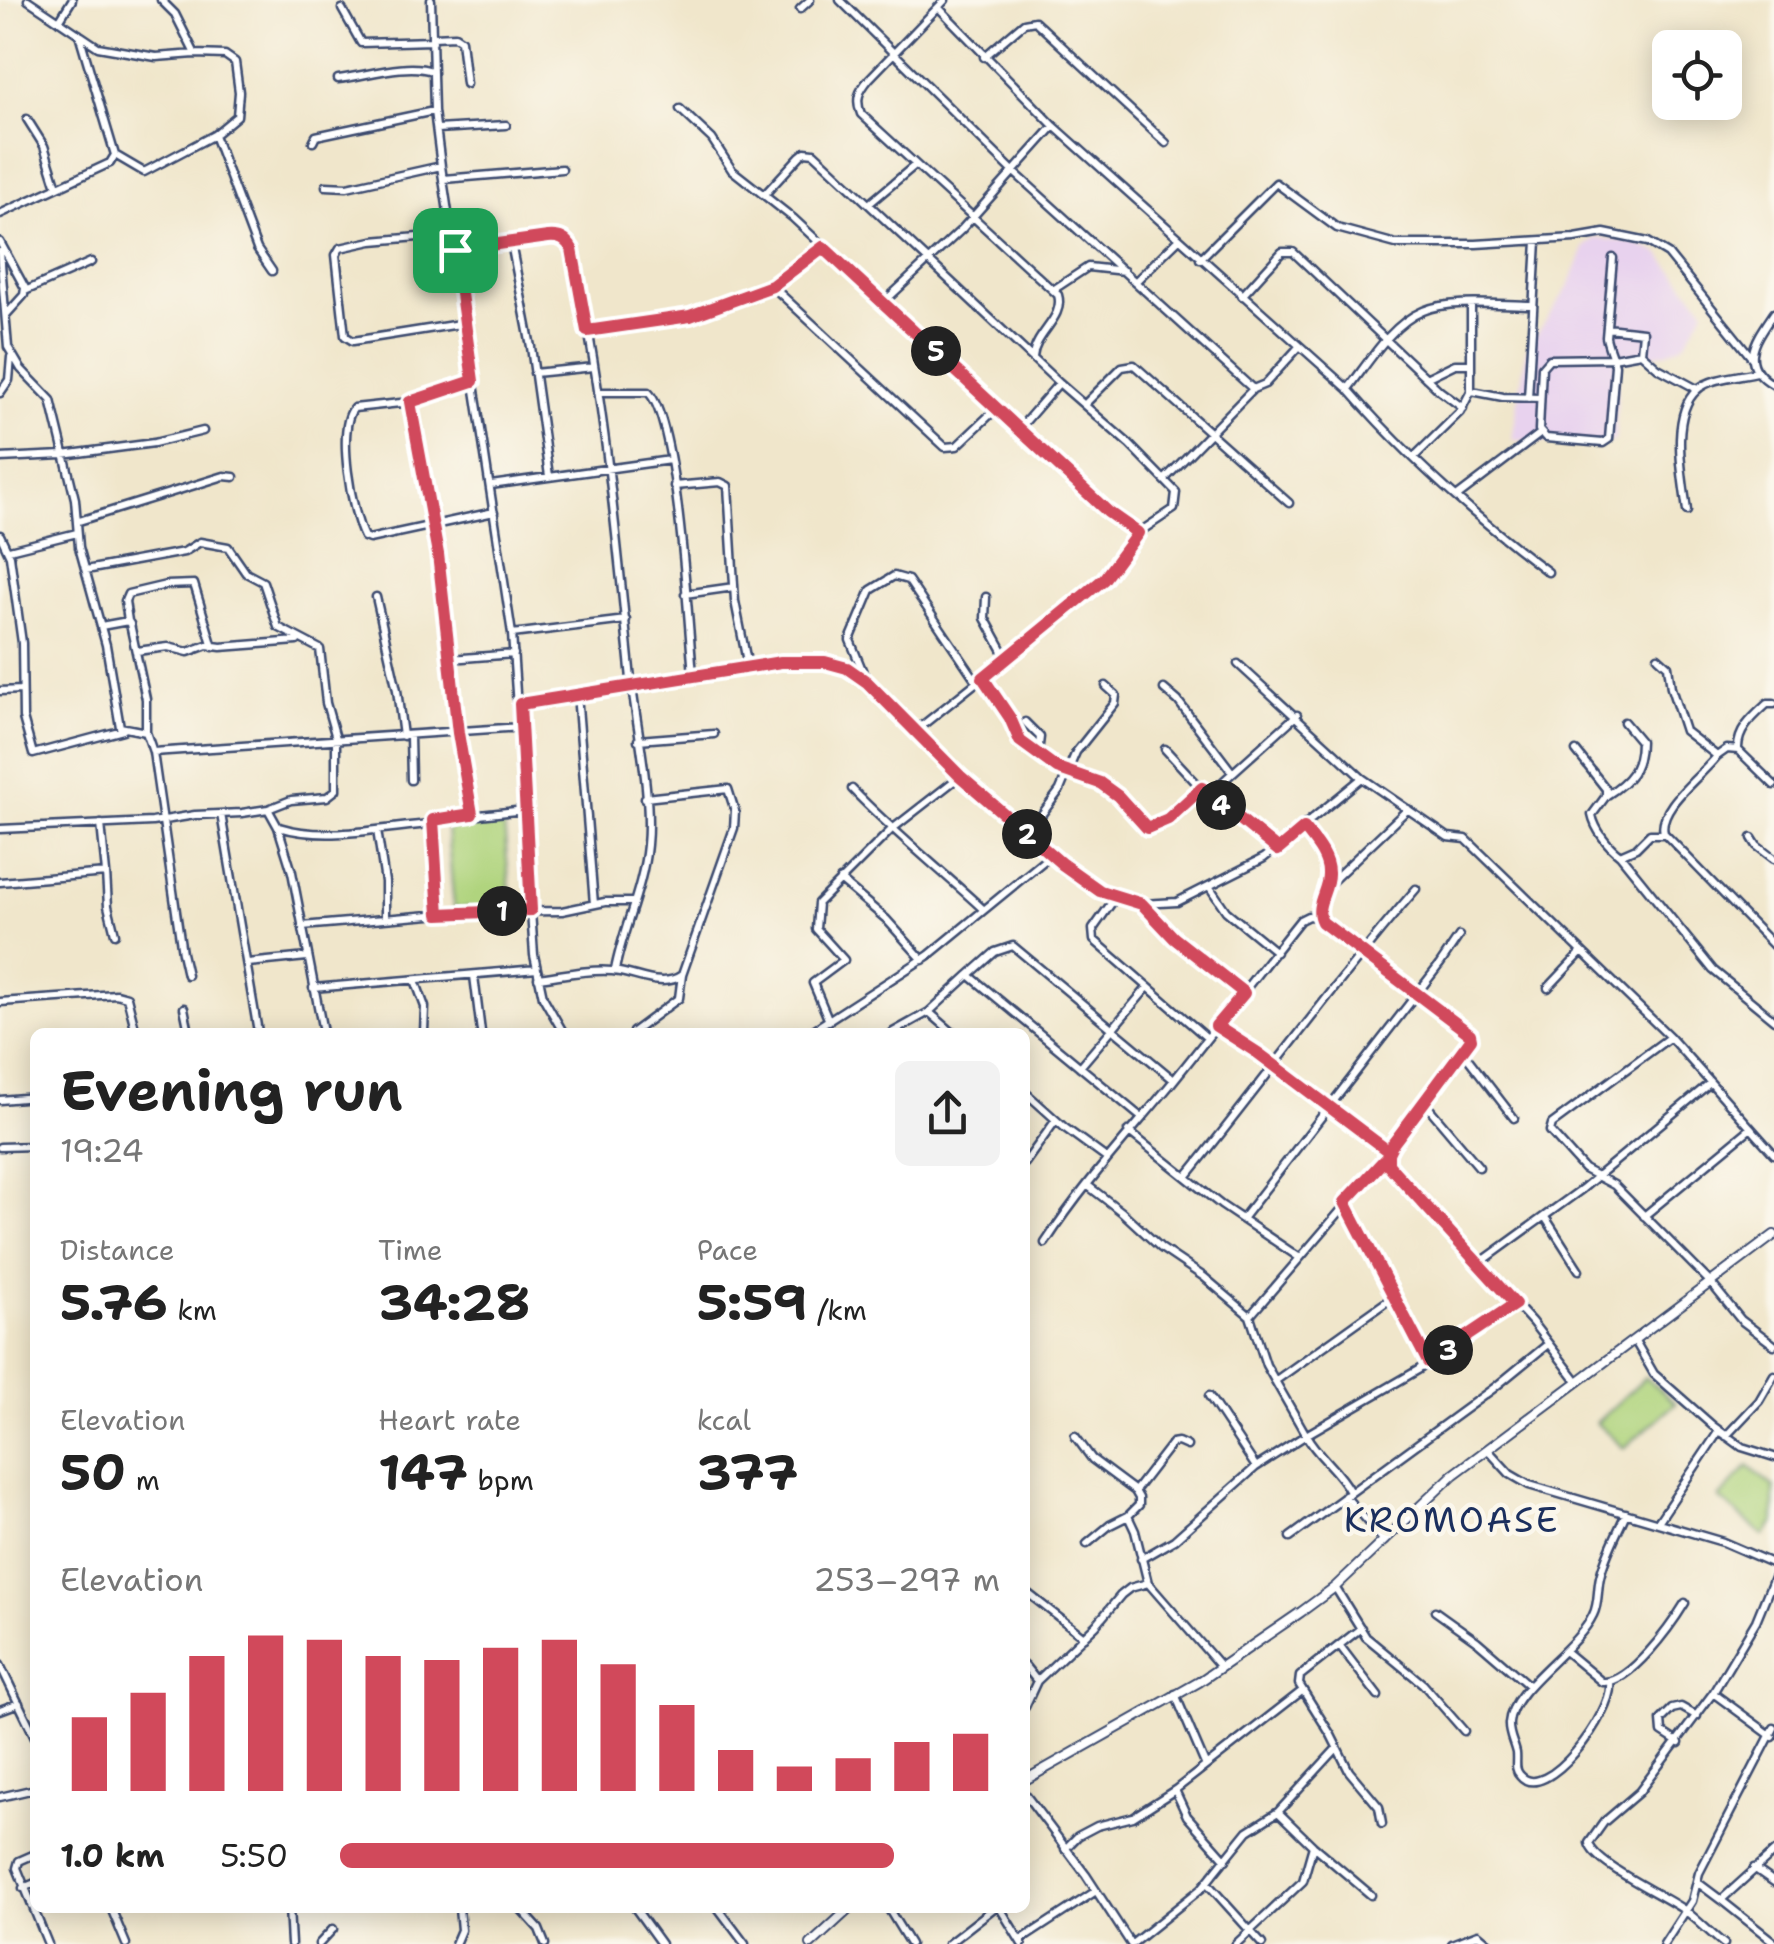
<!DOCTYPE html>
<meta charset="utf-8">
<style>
:root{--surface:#fff;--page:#f2f2f2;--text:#222;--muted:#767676;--accent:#d1495b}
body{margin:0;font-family:"Shantell Sans",sans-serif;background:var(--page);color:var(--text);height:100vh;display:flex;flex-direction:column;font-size:38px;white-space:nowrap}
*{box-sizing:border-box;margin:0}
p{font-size:32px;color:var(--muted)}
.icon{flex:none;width:55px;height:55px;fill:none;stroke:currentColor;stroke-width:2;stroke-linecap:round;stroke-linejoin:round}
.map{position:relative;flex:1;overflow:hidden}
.sheet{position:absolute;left:30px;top:1028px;width:1000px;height:885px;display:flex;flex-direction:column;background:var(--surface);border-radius:15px;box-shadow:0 5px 25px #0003}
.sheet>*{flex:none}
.controls{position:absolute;left:1652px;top:30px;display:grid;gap:20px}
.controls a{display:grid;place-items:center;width:90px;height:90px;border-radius:15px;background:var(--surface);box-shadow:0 5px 25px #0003;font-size:50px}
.pin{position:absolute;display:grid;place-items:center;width:85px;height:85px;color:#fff;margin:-42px;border-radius:20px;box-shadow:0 5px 15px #0006}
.km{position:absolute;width:50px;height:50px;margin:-25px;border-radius:50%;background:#222;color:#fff;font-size:28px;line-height:50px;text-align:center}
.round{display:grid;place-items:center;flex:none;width:105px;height:105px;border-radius:15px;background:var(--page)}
.overview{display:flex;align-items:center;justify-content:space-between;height:170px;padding:0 30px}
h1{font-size:55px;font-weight:700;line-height:75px}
.stats{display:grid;grid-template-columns:repeat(3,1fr);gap:15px;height:170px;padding:10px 30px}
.stats div{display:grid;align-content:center}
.stats b{font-size:50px;font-weight:700}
.stats small{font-size:28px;font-weight:400}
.stats p{font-size:28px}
.chart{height:280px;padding:20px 30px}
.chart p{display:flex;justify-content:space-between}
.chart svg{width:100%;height:180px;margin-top:10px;stroke:var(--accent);stroke-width:6}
ul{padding:0 30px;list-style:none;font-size:32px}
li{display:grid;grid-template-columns:160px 120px 1fr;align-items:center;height:75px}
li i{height:25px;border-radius:12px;background:var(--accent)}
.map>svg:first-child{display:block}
.built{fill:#e8d2ee}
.green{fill:#b0d47e;stroke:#66826e;stroke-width:2.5}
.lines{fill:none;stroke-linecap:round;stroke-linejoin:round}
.minor-casing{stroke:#3b4a6e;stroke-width:11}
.tertiary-casing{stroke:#3b4a6e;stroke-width:12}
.minor{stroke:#fff;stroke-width:6}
.tertiary{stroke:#fff;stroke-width:8}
.route-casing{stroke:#fff;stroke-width:20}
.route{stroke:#d1495b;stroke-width:12}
.labels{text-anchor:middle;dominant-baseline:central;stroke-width:9;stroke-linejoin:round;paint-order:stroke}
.quarter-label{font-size:35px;letter-spacing:2.5px;fill:#1b2f5e;stroke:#fbf7ec}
</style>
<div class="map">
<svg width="1774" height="1944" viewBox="0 0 1774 1944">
<rect width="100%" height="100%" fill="#fbf7ec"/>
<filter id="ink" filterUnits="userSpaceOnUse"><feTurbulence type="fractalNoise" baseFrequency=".01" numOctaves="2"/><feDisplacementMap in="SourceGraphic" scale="20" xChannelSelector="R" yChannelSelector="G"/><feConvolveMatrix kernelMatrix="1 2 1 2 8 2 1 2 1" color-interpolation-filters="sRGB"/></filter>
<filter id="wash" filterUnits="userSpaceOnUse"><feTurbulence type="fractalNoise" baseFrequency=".0048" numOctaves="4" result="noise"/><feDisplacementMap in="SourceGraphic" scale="40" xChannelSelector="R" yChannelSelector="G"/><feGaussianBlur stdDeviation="2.25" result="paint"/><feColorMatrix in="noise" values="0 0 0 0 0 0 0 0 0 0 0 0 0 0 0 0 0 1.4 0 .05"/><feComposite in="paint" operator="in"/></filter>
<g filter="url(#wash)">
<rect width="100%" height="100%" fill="#f0e6cb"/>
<path class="built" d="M1595,238L1634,243L1659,253L1705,309L1685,343L1668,352L1619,362L1615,440L1601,445L1512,440L1526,350L1569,286L1585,246Z"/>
<path class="green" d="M504,824L511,906L454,908L447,828Z
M1645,1377L1676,1403L1624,1448L1596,1423Z
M1748,1466L1774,1487V1523L1764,1536L1719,1498Z"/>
</g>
<g filter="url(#ink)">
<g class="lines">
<defs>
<path id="minor" d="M28,0L98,47L156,57L195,54
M161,0L175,14L195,54L225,55L235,62L239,92L237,116L214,135L257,249L272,271
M431,0L434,111L441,166L512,634L534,955L543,997L563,1032
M840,0L1014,172L1253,389L1165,479
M945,0L869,79C859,91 855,99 861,114L1058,295C1065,318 1035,333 1033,357
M342,9L361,43L433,41
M800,9L810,0
M59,21L72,0
M79,34L115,155L144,172L214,135
M433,37L455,36L461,40L466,84
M984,57L1024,23L1035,21L1166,143
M338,79C364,76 408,62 431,71
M680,109L712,139L732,170L793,218L1108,512L1138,533L1174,509L1176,492L1129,444L1059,383L814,153L805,152L800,156L765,194
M27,119L44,146L57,187
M1054,126L1348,389C1407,457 1476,518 1548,572
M437,129L506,125
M313,142L316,136L434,111
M444,179L562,169
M326,186L347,187L441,166
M870,203L914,166
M0,214L110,163L115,155
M453,234L372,241L340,248L336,255L345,336L353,341L466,323
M0,242L25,288L24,295L6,315
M511,243L531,347L549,476
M455,251L559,236L567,241L572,249C604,390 616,535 631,679C637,729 652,796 647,845C643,888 623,928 615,970
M0,252L8,347L21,369L51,400L75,499L79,547L106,645L120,727L146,732L153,752L182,953L187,975
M1613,258L1606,337C1608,347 1612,355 1615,365L1609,439L1603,443L1546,438L1539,430L1542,367L1549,359L1613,358L1641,353L1658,368L1697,389
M1200,259L1276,183L1337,228L1396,244H1476L1575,238L1604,233L1648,242L1668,254L1752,358
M1136,281L1179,239
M772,286L945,447L957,446L997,408
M1053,290L1088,267L1124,271
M25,291L91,262
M1242,296L1282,252H1293L1440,391L1463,408
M884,302L962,229L1054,126L939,8
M1774,313C1756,340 1737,364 1774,385
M1607,328L1643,332L1641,353
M587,331L690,317L772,286L823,247
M534,373L594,367
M1426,378L1455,364H1471
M473,381L410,402L354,408C336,427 352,514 364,537L369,539L494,512
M1253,389L1265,384L1298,348
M1348,389C1368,363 1391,324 1423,311C1450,299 1501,305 1532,305
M1472,391L1503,397L1540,398
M598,392H648C678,419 688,624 693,674
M0,393L9,380L11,357
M1528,398L1537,241
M410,402L440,562L458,733L471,814
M1085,404L1122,367L1134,365L1289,503
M1019,429L1059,383
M1414,457L1460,412L1471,391V306
M0,458L63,455L154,443L203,431
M491,485L670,460
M674,486L720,482L728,486L735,601L748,667
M1458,496L1541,433
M1687,511C1683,478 1669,415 1697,390C1709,378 1740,376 1757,372
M79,521L224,476L234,477
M0,535L10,556L22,643L23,718L33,754L123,730
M9,550L77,533
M685,594L734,587
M376,597L397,690L403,736
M128,621L125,601L128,594L166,585L194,584L213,647
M101,626L128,621L130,624L146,699V732
M512,634L626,620
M137,651L168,647L188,652L207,645L221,647L297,641
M1658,657L1668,666L1671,688L1685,731L1717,756
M1007,658L1105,579L1138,533
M450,659L514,654
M1238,664L1362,778L1448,837L1466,839L1670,1037L1774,1154
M983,678L1011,718L1020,741L1067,773L1076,752L1115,703L1116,695L1106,686
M867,682L850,640L871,590L894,576L908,580L977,682
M1164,689L1178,701L1232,772
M0,691L21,690
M577,694L594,904
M519,704L781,662H825L847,668L867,682L959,777L1062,864L1100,891L1142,904L1177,902L1264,858L1362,778
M1025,722L1040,737L1038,753
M914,732L1007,658L985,618L986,597
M410,736L411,780
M638,740L714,734
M1165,749L1201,788L1278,850
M1738,750C1737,730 1754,716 1767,704H1774
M1738,750L1774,785
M1576,751L1606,789V796L1592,815C1595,830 1608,846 1620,855L1636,848L1650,834H1665L1774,946
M153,752L521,727
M852,789C894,833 940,869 984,910
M1209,794L1297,715
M1607,795C1629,781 1640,769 1640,741L1624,722
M268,809L278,827L292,872L323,1032
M221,814L258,1032
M279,827C327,842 383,827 432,824
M1304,828C1314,841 1327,856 1328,873C1329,891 1314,905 1322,922L1470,1034L1469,1043L1391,1146L1388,1164L1532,1322L1578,1382
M0,829L152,822L195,815L242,813L268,809L291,800L327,797L336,790V738L326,703L320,649L278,627L263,582L246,573L228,547L200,542L184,552L86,570
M377,830L385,882V917
M1664,833C1657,807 1701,777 1717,756L1727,749L1738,750
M1027,834L1060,790L1067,773L1100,783L1150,829L1175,814L1201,788
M1752,838L1757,846L1774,859
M1620,855L1713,970L1774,1020
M106,873L108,906L115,934
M840,880L886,919L923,960
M0,882L106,873L101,824
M1329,884L1408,809
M1209,886L1226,911L1276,952
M1115,898L1093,929L1094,940L1206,1037
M1142,904L1174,938L1244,993
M439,915L433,820L525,810
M302,926L465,912L562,911L605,902H633
M248,963L307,957
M969,975L995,952L1013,946L1174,1080
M474,976L481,1032
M538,978C562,975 588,969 612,971C634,972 661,990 682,975L734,828L735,811L728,789L645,798
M415,980L425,1007L424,1032
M313,988L537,969
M1548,988L1582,952
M0,1002L116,994L127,997L136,1032
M184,1008L189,1032
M929,1012L952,1032
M829,1021L813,983L844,960L816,929L818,903L891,830L959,777
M1216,1026L1258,1053L1389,1151
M633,1032L679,998L682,975
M810,1032L929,955L1051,855
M893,1032L929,1012L969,975L1142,1118
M1670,1037L1552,1124L1550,1131L1584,1169L1614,1185L1711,1283L1741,1320L1774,1345
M1463,1052L1514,1118
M1080,1067L1147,988
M1025,1092L1065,1128L1106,1158
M0,1100L35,1097
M1424,1102L1479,1167
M1128,1131L1221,1205L1300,1258
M0,1147L35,1146
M1025,1163L1056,1120
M1186,1177C1264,1082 1335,982 1416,889
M1087,1185L1122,1212L1161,1248L1204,1277L1250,1316L1266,1365L1306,1435L1418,1370L1515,1304
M1345,1202L1428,1363
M1644,1216L1751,1128
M1545,1217L1579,1270
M1242,1219L1440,964L1459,936
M1045,1243C1082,1186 1127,1137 1170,1085C1214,1031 1256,975 1300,920L1308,916L1319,917
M1480,1263L1582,1189L1710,1083
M1250,1316L1386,1158
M1635,1341L1654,1374L1713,1426L1742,1447L1774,1457
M1275,1381L1393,1297
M1209,1396L1256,1467
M1075,1436L1092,1459L1135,1491
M1726,1436L1759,1401L1774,1375
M1187,1446L1178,1442L1172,1443L1135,1491L1139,1498V1505L1128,1516L1135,1531L1148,1583L1221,1667
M1488,1450L1510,1474L1529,1485L1723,1542L1774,1564
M1345,1496L1384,1541
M1658,1522L1719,1431
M1290,1537L1494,1388L1548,1344
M1087,1544L1110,1525L1128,1516
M1141,1559L1174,1540L1256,1467L1306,1435C1318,1457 1338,1469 1350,1492
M1335,1587L1366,1637L1423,1684L1464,1731
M1025,1591L1084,1637
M1435,1611L1477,1641L1528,1685
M1361,1628L1300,1676L1299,1684L1331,1735L1349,1771L1379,1807L1382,1824
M1340,1646L1378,1696
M1566,1652L1602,1682C1629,1685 1671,1626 1685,1603
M0,1665L35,1737
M1025,1666L1037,1681
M1610,1683C1614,1712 1545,1806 1520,1775C1514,1769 1517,1762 1516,1753C1514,1743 1508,1734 1509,1723C1511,1688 1576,1651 1593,1615C1599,1604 1597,1590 1600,1577C1605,1555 1617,1534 1626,1513
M1713,1693L1773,1737
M1175,1694L1205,1764
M1025,1707L1037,1681L1096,1625L1121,1595L1130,1588L1148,1583
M0,1710L19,1703
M1679,1743L1662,1732L1661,1720L1672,1709L1681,1707L1697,1716
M1175,1790L1187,1816L1226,1860
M1025,1794L1086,1875L1131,1944
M0,1797L35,1789
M1278,1812L1313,1846L1371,1895
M1065,1849L1078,1836L1097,1826L1133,1817L1175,1790L1302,1691
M35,1854L19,1861L17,1868L48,1944
M1754,1868L1774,1882
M1697,1882L1721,1900L1774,1852
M1207,1883L1262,1944
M23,1888L35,1883
M1721,1900L1774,1942
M111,1908L126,1944
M289,1908L291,1944
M520,1908L539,1929L545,1944
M635,1908L661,1944
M718,1908L745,1944
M888,1908L910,1944
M1000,1908L1022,1944
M1021,1940L1096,1891
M319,1944L333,1929
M455,1944L461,1930L459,1908
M948,1944L994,1908
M1132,1944L1202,1888L1248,1831L1278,1812L1337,1748
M1236,1944L1303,1881L1313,1846
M1452,1944L1478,1934L1490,1944
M1664,1944L1692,1901L1699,1873L1774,1728
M1724,1944C1711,1934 1700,1922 1687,1912C1666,1896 1594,1865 1589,1843L1604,1822L1639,1792L1713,1693L1756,1621L1774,1577"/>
<path id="tertiary" d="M1025,1780L1199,1682L1301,1612L1335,1587L1453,1475L1774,1235
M811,1944L850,1908"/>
</defs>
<use href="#minor" class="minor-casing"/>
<use href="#tertiary" class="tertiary-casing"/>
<use href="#minor" class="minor"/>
<use href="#tertiary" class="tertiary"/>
</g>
</g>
<g class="lines" filter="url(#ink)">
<defs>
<path id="route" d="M455,250L473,381L410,402L438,554L458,733L472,814L433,820L439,914L531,910L520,704L781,662H825L847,668L867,682L960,776L1062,864L1100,891L1142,904L1174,938L1244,993L1216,1026L1258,1053L1388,1151V1164L1393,1170L1515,1304L1428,1362L1345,1202L1387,1157C1389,1149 1393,1143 1398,1137L1471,1039L1470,1034L1322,922C1313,905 1329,891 1328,873C1328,856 1314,841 1304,828L1278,850L1202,788L1168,819L1147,828L1118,796L1100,783L1057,768L1020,741L1010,718L983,678L1104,579L1138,533L1108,512L823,247L772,286L690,316L587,331L572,249C566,239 560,236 548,237L455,250"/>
</defs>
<use href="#route" class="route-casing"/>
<use href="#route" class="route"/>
</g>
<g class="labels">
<g class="quarter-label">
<text x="1452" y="1519">KROMOASE</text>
</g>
</g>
</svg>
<div class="controls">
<a><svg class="icon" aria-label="locate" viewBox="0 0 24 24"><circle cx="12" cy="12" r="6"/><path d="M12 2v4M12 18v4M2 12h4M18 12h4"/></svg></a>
</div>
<div class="pin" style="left:455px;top:250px;background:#1e9e55"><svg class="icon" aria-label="arrive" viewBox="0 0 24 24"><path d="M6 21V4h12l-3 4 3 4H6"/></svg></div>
<b class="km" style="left:502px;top:911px">1</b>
<b class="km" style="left:1027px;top:834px">2</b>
<b class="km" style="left:1448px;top:1350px">3</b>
<b class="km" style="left:1221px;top:805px">4</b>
<b class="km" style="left:936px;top:351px">5</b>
<section class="sheet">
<div class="overview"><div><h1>Evening run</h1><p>19:24</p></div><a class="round"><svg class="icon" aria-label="share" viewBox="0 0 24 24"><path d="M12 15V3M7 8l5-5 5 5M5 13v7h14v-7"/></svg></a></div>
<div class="stats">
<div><p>Distance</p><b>5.76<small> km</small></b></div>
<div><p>Time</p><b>34:28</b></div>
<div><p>Pace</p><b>5:59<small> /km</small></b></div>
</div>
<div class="stats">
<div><p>Elevation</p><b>50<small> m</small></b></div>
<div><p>Heart rate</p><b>147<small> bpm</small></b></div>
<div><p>kcal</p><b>377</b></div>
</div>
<div class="chart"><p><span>Elevation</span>253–297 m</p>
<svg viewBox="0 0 160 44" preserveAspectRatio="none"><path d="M5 44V26M15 44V20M25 44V11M35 44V6M45 44V7M55 44V11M65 44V12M75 44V9M85 44V7M95 44V13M105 44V23M115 44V34M125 44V38M135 44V36M145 44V32M155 44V30"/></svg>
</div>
<ul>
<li><b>1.0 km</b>5:50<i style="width:84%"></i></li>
</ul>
</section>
</div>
